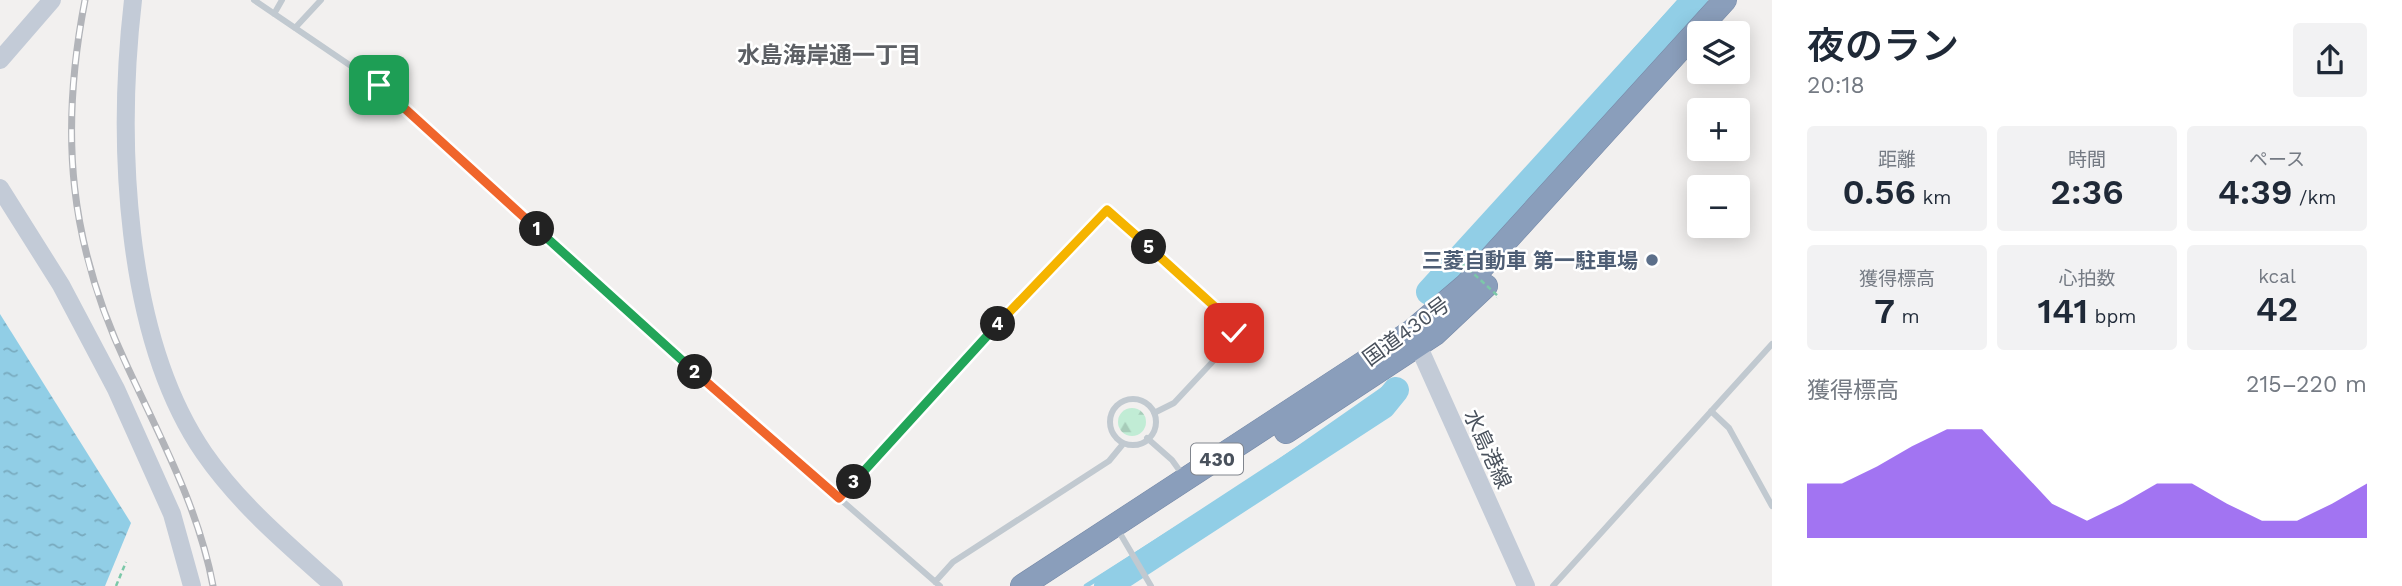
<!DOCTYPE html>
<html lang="ja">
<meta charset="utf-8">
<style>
:root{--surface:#fff;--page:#f2f2f3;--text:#1f2937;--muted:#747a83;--accent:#7c3aed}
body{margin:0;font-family:"Work Sans","Noto Sans JP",sans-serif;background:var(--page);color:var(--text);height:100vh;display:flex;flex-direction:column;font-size:26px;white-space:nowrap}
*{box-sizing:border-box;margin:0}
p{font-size:23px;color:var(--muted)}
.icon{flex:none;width:38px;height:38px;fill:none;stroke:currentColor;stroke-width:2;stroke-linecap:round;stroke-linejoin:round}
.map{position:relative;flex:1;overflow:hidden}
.panel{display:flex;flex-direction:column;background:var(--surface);width:630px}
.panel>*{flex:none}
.buttons{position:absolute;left:1687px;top:21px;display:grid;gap:14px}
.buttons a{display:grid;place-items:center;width:63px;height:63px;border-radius:7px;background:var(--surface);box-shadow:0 4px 18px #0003;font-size:35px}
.pin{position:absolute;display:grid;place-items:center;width:60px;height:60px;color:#fff;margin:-30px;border-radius:14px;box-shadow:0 4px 10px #0006}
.km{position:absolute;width:35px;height:35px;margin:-18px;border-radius:50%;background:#222;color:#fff;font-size:19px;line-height:35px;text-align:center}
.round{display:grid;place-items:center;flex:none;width:74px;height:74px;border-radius:7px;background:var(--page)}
.headline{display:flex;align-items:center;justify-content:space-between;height:119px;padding:0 35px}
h1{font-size:38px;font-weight:600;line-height:52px}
.metrics{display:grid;grid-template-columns:repeat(3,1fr);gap:10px;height:119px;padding:7px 35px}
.metrics div{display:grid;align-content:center;border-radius:7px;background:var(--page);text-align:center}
.metrics b{font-size:35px;font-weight:600}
.metrics small{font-size:19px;font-weight:400}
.metrics p{font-size:19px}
.chart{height:196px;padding:14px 35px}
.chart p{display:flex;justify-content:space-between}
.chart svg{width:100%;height:126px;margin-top:7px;fill:var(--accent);opacity:.7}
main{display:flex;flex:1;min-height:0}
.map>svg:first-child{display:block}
.forest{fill:url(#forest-firs)}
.water{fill:url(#water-ripples)}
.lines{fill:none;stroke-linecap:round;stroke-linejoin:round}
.stream{stroke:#91cee6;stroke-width:4.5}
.river{stroke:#91cee6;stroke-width:26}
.highway-casing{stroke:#7689a7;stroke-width:24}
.path{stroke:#7bc8a8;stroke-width:2.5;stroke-dasharray:5 3.5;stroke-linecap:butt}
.lane{stroke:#c1c9d0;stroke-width:6}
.secondary{stroke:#c3cbd7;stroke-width:18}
.highway{stroke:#8a9ebb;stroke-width:23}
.rail-casing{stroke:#b2b4b9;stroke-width:7}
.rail{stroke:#fff;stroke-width:4.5;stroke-dasharray:13;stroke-linecap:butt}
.path-bridge{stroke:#7bc8a8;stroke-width:2.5;stroke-dasharray:5 3.5;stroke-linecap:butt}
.split-1-casing{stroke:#fff;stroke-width:14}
.split-2-casing{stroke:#fff;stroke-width:14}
.split-3-casing{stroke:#fff;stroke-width:14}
.split-4-casing{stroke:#fff;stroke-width:14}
.split-5-casing{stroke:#fff;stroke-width:14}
.split-6-casing{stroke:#fff;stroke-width:14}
.split-1{stroke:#f0652b;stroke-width:9}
.split-2{stroke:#22a559;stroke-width:9}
.split-3{stroke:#f0652b;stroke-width:9}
.split-4{stroke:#22a559;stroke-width:9}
.split-5{stroke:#f5b400;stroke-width:9}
.split-6{stroke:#f5b400;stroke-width:9}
.service-dot{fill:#5c6f8a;stroke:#fff;stroke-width:2.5}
.labels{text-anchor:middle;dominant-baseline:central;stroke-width:5;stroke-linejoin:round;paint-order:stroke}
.shield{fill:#fff;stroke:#80858d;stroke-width:2}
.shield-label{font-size:19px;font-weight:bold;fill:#49515c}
.service-label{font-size:21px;font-weight:bold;fill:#4e5e75;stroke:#fff;text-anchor:end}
.street-label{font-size:21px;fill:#49515c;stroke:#fff}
.neighbourhood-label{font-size:23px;font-weight:bold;fill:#5c5f64;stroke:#fff}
</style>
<main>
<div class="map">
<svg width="1772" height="586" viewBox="0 0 1772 586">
<defs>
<pattern id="forest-firs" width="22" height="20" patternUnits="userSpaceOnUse" patternTransform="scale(1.75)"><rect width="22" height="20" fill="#c1ecd5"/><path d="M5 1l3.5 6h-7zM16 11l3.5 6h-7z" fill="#a7ccb9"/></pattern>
<pattern id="water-ripples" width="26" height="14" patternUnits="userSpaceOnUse" patternTransform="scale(1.75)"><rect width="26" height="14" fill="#91cee6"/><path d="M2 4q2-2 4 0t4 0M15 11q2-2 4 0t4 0" fill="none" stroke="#78aabe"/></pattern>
</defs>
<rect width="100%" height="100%" fill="#f2f0ef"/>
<path class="forest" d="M1118 422a14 14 0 1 1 28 0a14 14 0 1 1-28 0Z"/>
<path class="water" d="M0,314L131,523L105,586H0Z"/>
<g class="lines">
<path class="stream" d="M1421,290L1680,0
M1086,586L1251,481L1387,386"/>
<path class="river" d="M1429,292L1695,0
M1107,586L1383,406L1396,390"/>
<defs>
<path id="highway" d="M1286,432L1435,334L1486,286
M1022,586L1412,331L1466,285L1725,0"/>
</defs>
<use href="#highway" class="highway-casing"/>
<path class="path" d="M116,586L126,562"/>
<path class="lane" d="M254,0L379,85L692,370L940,586
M274,14L282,0
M295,28L321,0
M1110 422a23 23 0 1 1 46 0a23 23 0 1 1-46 0Z
M1711,411L1729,428L1772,506
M1147,438L1172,460L1182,474
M839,498L1069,247L1107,210L1225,316L1234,333L1231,342L1174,403L1154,413
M1118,530L1151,586
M935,582L953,562L1109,461L1123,444
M1553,586L1772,344"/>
<path class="secondary" d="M133,0C117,138 123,335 204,453C240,505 287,544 334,586
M0,60L52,0
M0,188L61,285L116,389L172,514L192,586
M1413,334L1526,586"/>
<use href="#highway" class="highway"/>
<defs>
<path id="rail" d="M85,0C59,134 69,244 128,368C161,439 199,509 213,586"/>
</defs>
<use href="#rail" class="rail-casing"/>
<use href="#rail" class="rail"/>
<path class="path-bridge" d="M1462,267L1464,265L1498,296L1497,298"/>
</g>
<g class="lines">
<defs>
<path id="split-1" d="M379,85L537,229"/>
<path id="split-2" d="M537,229L695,372"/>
<path id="split-3" d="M695,372L839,498L854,482"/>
<path id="split-4" d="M854,482L998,324"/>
<path id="split-5" d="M998,324L1107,210L1149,247"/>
<path id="split-6" d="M1149,247L1225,316L1234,333"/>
</defs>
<use href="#split-1" class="split-1-casing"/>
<use href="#split-2" class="split-2-casing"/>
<use href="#split-3" class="split-3-casing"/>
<use href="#split-4" class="split-4-casing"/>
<use href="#split-5" class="split-5-casing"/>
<use href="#split-6" class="split-6-casing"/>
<use href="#split-1" class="split-1"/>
<use href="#split-2" class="split-2"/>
<use href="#split-3" class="split-3"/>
<use href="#split-4" class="split-4"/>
<use href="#split-5" class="split-5"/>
<use href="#split-6" class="split-6"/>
</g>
<circle class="service-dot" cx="1652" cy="260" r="7"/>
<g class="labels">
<rect class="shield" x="1191" y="443.5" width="52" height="31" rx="5"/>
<g class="shield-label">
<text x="1217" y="459">430</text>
</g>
<g class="service-label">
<text x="1638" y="260">三菱自動車 第一駐車場</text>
</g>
<g class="street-label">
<text transform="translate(1406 331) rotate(-36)">国道430号</text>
<text transform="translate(1488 449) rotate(65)">水島港線</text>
</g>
<g class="neighbourhood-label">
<text x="829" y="55">水島海岸通一丁目</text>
</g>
</g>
</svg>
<div class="buttons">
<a><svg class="icon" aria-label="layers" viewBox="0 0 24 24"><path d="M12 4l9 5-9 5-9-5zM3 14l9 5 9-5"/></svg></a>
<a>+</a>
<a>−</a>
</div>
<div class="pin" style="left:379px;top:85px;background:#1e9e55"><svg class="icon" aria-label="arrive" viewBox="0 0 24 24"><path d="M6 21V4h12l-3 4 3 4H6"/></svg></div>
<div class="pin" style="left:1234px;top:333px;background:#d93025"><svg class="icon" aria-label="check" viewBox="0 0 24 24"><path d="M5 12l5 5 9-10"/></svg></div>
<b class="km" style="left:537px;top:229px">1</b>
<b class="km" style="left:695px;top:372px">2</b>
<b class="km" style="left:854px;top:482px">3</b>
<b class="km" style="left:998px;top:324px">4</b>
<b class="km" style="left:1149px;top:247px">5</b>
</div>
<section class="panel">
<div class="headline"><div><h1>夜のラン</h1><p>20:18</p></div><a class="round"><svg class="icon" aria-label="share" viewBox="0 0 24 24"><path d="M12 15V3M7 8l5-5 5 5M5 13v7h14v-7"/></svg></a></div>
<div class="metrics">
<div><p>距離</p><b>0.56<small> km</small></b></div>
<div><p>時間</p><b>2:36</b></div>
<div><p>ペース</p><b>4:39<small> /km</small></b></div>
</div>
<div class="metrics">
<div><p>獲得標高</p><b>7<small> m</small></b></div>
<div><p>心拍数</p><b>141<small> bpm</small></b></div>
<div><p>kcal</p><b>42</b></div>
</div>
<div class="chart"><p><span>獲得標高</span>215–220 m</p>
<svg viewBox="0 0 160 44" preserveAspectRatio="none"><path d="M0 44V25L10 25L20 19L30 12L40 6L50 6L60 19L70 32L80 38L90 32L100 25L110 25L120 32L130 38L140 38L150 32L160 25V44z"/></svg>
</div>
</section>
</main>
